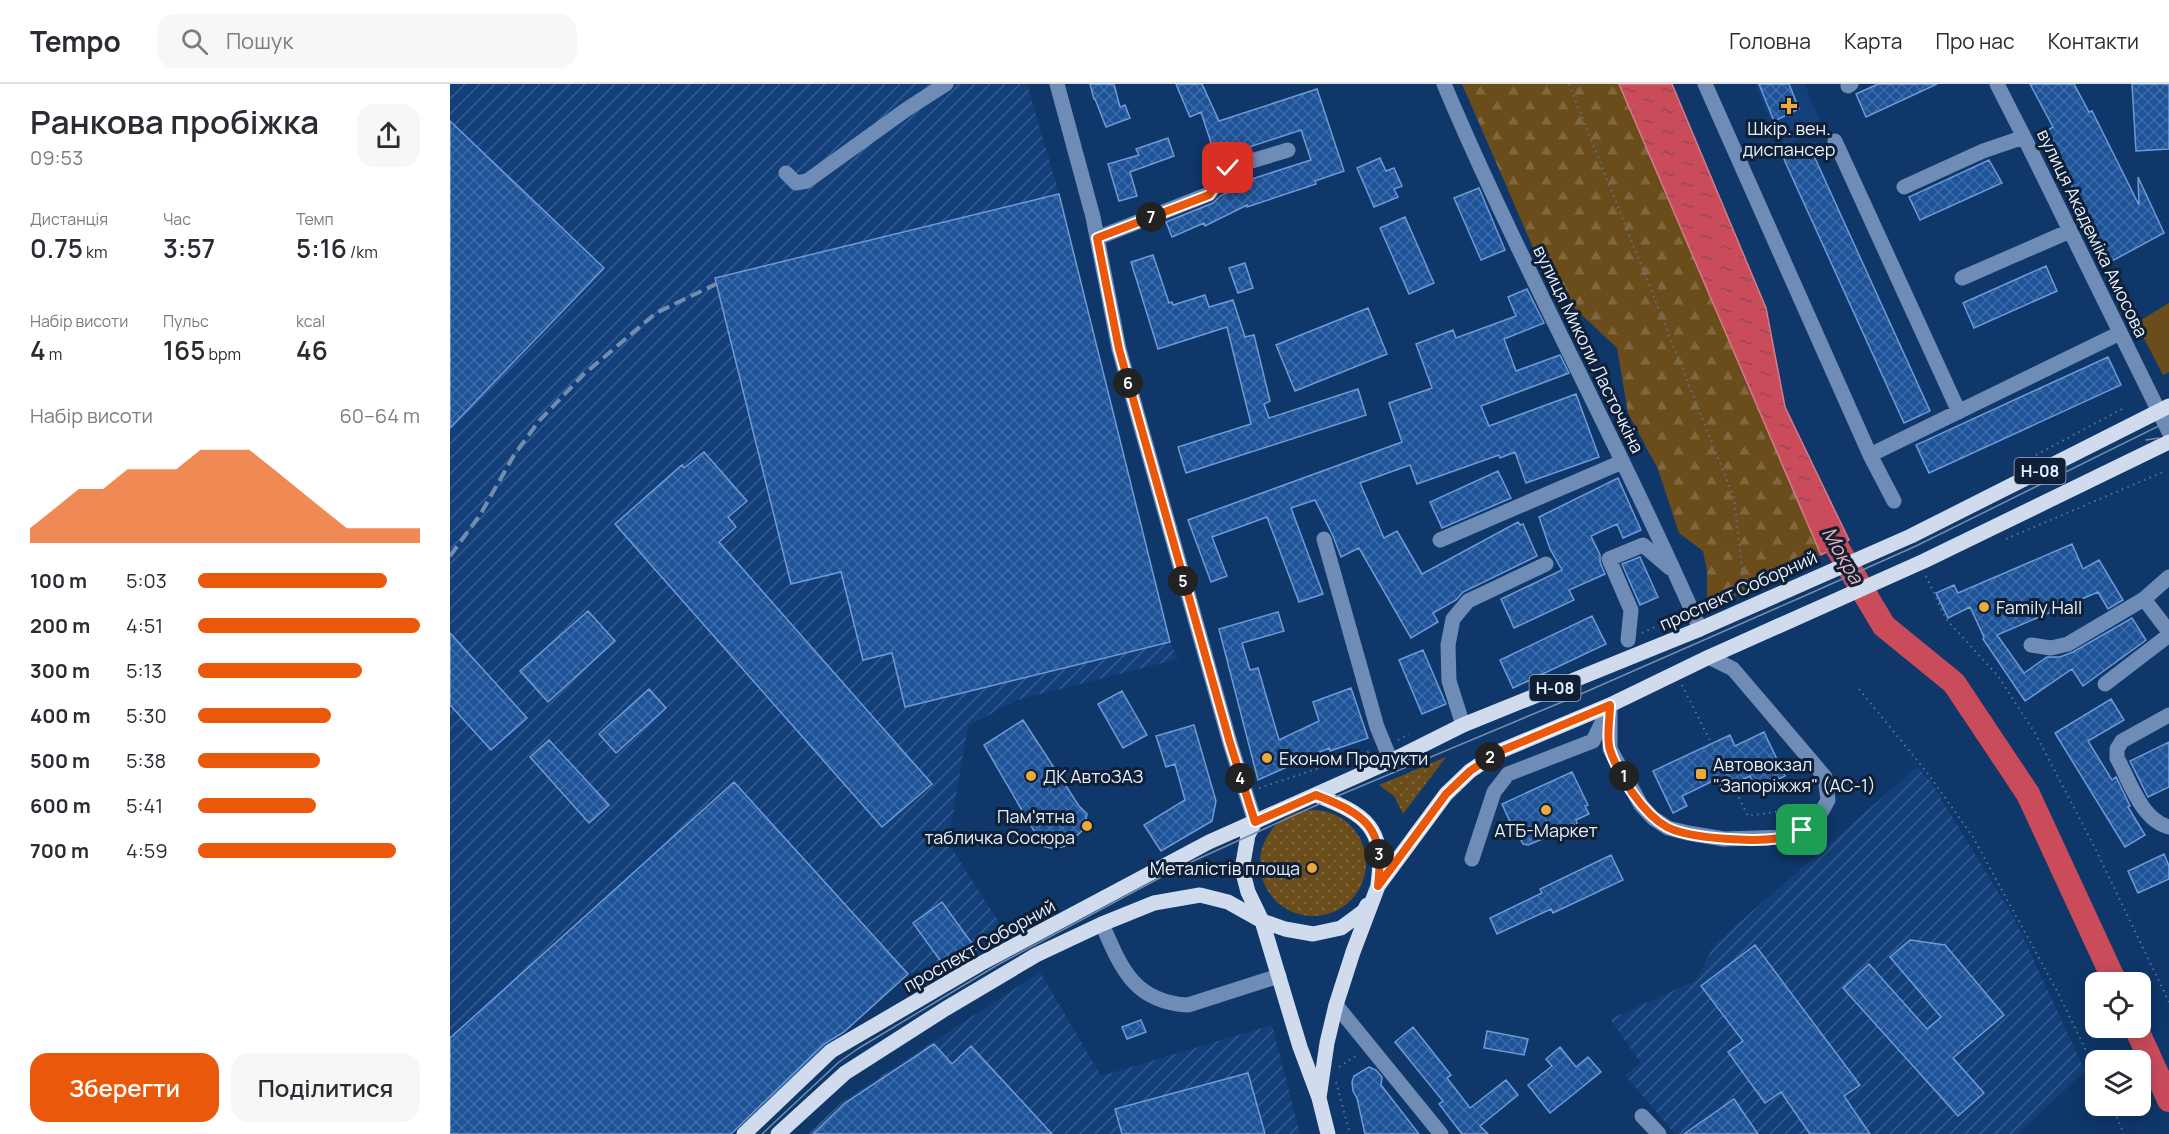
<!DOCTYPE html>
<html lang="uk">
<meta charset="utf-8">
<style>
:root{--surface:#fff;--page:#f7f7f7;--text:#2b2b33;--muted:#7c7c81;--line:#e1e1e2;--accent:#ea580c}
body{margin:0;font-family:Manrope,sans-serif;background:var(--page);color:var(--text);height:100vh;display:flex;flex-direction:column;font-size:22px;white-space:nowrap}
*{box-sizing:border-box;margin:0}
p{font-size:20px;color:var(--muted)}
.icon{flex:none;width:33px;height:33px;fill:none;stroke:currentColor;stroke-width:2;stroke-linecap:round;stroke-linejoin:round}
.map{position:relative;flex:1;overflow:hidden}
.panel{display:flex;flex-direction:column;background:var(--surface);width:450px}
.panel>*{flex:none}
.controls{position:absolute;left:1635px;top:888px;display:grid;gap:12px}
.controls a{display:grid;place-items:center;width:66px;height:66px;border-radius:12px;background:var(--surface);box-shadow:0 3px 15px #0003;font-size:30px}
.pin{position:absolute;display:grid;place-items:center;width:51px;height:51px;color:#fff;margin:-26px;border-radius:12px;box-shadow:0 3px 9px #0006}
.km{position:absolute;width:30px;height:30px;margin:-15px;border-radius:50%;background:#222;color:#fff;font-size:16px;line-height:30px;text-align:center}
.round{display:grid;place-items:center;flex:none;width:63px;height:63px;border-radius:18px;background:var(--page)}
.overview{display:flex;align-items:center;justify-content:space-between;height:102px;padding:0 30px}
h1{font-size:33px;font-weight:600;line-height:45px}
.metrics{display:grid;grid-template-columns:repeat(3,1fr);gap:9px;height:102px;padding:6px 30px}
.metrics div{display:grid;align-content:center}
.metrics b{font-size:26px;font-weight:600}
.metrics small{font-size:16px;font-weight:400}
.metrics p{font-size:16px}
.chart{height:168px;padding:12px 30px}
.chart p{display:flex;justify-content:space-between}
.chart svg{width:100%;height:108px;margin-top:6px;fill:var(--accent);opacity:.7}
.button{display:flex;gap:12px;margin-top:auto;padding:12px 30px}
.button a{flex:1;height:69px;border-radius:18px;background:var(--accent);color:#fff;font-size:24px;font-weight:600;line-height:69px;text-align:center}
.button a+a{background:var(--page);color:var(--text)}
ul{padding:0 30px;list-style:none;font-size:20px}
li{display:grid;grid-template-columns:96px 72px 1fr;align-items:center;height:45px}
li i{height:15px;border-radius:8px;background:var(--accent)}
header{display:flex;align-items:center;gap:36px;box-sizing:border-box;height:84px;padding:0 30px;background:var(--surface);border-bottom:2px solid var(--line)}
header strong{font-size:28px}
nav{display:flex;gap:33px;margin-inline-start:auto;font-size:21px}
.search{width:420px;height:54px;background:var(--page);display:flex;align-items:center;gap:15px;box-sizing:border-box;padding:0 21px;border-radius:18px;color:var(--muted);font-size:22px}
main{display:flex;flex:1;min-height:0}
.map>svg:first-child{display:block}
.built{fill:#13407a}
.industrial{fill:url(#industrial-furrows)}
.grass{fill:url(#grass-dots)}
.forest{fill:url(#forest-firs)}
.park{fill:#6b4d1c}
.water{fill:url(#water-ripples);stroke:#d27d8b;stroke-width:1.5}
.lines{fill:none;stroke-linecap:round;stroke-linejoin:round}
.river{stroke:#ca4c5b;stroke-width:24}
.building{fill:url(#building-cross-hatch);stroke:#6f9ad6;stroke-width:1.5}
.path{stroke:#57759b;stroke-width:2;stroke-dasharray:1.5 4.5;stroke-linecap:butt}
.minor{stroke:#6e8cb5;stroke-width:15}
.major{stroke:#d0dcee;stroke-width:15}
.tram{stroke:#738dae;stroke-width:1.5}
.rail{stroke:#738dae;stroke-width:4;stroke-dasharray:12 6;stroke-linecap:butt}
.route-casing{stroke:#fff;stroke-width:12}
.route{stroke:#ea580c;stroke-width:8}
.poi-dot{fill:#ebaa39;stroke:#0e1f36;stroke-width:2}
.labels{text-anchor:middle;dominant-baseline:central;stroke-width:6;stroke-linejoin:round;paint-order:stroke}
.shield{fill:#0e1f36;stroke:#a5b1c1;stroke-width:1.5}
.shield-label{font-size:16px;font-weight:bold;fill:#e6effc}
.poi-label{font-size:18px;fill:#e6effc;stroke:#0e1f36;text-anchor:start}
.street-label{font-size:18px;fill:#e6effc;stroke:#0e1f36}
.water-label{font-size:20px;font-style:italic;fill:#f0b0b2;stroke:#0e1f36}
</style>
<header>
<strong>Tempo</strong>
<div class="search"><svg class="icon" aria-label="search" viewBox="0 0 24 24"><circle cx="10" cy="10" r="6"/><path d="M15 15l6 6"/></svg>Пошук</div>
<nav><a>Головна</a><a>Карта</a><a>Про нас</a><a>Контакти</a></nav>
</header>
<main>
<section class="panel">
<div class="overview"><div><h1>Ранкова пробіжка</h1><p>09:53</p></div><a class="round"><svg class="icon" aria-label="share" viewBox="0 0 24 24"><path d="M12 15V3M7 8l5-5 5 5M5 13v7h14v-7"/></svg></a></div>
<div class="metrics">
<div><p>Дистанція</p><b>0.75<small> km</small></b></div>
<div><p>Час</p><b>3:57</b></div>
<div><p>Темп</p><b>5:16<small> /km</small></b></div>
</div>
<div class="metrics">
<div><p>Набір висоти</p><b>4<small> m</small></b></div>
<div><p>Пульс</p><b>165<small> bpm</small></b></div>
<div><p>kcal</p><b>46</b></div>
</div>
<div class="chart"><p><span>Набір висоти</span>60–64 m</p>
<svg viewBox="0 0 160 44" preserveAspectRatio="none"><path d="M0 44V38L10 30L20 22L30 22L40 14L50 14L60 14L70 6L80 6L90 6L100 14L110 22L120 30L130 38L140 38L150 38L160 38V44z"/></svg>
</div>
<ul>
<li><b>100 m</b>5:03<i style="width:85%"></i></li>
<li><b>200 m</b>4:51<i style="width:100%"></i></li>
<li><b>300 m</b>5:13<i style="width:74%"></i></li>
<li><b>400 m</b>5:30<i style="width:60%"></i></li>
<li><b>500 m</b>5:38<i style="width:55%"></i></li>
<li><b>600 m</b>5:41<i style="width:53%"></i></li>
<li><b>700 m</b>4:59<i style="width:89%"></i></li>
</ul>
<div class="button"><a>Зберегти</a><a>Поділитися</a></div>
</section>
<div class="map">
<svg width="1719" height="1050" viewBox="0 0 1719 1050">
<defs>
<pattern id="industrial-furrows" width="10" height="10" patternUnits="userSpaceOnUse" patternTransform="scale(1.5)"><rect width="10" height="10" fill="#13407a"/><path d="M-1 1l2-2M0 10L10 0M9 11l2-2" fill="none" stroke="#355c8e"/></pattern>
<pattern id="grass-dots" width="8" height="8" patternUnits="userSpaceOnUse" patternTransform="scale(1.5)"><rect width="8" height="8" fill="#6b4d1c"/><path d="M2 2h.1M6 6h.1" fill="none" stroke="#80673e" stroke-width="1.8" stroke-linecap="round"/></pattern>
<pattern id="forest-firs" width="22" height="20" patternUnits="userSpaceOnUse" patternTransform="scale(1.5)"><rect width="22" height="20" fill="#6b4d1c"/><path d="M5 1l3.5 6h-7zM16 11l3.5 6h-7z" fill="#80673e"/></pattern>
<pattern id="water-ripples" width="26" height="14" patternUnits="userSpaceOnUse" patternTransform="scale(1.5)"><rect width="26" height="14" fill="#ca4c5b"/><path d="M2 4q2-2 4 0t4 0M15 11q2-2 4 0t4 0" fill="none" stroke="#954a55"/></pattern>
<pattern id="building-cross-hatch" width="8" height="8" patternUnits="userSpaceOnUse" patternTransform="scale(1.5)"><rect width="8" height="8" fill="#1d5398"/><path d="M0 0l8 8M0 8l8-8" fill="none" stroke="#3e6ca7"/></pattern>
</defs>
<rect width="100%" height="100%" fill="#0f376a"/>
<path class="built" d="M1305,0H1355L1373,45L1331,63Z"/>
<path class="industrial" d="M0,0H577L609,110L720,558L728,575L567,616L518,642L498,759L552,843L500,878L458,890L281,1050H0Z
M1467,683L1481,698L1565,836L1635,987L1568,1050H1225L1175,991L1191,979L1160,935L1245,897L1265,860Z
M590,888L651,992L822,941L850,1050H358L393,1017Z"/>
<path class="grass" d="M996,673L953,730L944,712L929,701Z
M810 779a53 53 0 1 1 106 0a53 53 0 1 1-106 0Z"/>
<path class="forest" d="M1012,0H1169L1371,471L1257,526V487L1253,467L1229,449L1208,385L1178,329L1167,264L1119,219L1095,191Z"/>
<path class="park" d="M1719,219V288L1713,291L1686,239Z"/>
<path class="water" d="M1169,0H1222L1316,224L1335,323L1399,456L1371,471Z"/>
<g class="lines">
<path class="river" d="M1370,435L1434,542L1504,599L1578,710L1665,898
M1686,944L1719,1016"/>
</g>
<path class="building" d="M640,0H664L670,23L675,21L680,34L656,43L645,15H644Z
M726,0H752L769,37L867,5L894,87L865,97L866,100L797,123V121L755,142L754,139L722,153L716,138L763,119L770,112L790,102L789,99L861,76L851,46L766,74L751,28L740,33Z
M1309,0H1339L1349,25L1324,37Z
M1428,0H1487L1416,33L1406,10Z
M1580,0H1624L1639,28L1642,27L1689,121L1688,93L1714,149L1660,178L1595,48L1603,43Z
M1682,0H1719V65L1686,67Z
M0,37L154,184L0,344Z
M718,54L724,72L680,88L687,112L669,117L658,80L689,71L686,65Z
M1359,61L1480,327L1454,339L1333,73Z
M930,74L936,87L944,84L952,102L944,105L948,113L924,123L907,84Z
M1539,76L1552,99L1470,136L1459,113Z
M1029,104L1055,166L1031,176L1004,114Z
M609,110L720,558L455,623L442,569L413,576L391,488L341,500L265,194Z
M955,133L984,199L959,210L930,144Z
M703,171L719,219L722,218L723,221L755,211L759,223L783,216L795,253L804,251L820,317L814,320L819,334L908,305L916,331L736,389L728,363L801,340L777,243L708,265L681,178Z
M795,179L803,204L788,209L779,184Z
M1596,182L1607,207L1524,244L1513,219Z
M1077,205L1094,239L1054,255L1066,287L1110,271L1119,289L1031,322L1039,342L1126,310L1149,373L1076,399L1065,368L1050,374L1049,371L967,400L960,381L910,399L934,454L947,447L972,490L1068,438L1070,441L1073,440L1087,472L1013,508L1006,516L983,529L988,538L961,554L909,464L891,473L883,452L865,416L841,424L873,510L849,518L817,433L762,453L777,492L761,498L738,436L952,358L939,319L982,304L966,260L1003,246L1006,254L1066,232L1058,213Z
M918,224L937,270L845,307L826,261Z
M1658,273L1671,301L1479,389L1466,361Z
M254,368L297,417L278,433L286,443L269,458L482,700L432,743L165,440L232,381L234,384Z
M1048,387L1061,414L992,444L980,418Z
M1168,394L1191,446L1173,454L1167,440L1141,452L1150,471V478L1155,490L1119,506L1124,516L1064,544L1051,515L1112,486L1100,465L1089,433Z
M1622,460L1633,485L1649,476L1673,516L1658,525L1648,508L1547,551L1574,589L1597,573H1610L1623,568L1682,534L1696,556L1633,602L1622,585L1575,617L1533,555L1534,553L1520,523L1498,534L1486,509L1504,501L1508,509Z
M1190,473L1208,513L1190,521L1172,480Z
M138,527L165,557L98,618L70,587Z
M828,528L834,547L792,559L800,586L808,584L829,656L869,637L863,618L901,604L918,654L880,667L879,664L808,696L769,545Z
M1142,532L1156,560L1063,604L1050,576Z
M0,549L77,634L41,666L0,621Z
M973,566L996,620L972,630L949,576Z
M199,605L216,624L166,669L149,650Z
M672,607L697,651L673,664L648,620Z
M1661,615L1674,636L1638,657L1662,696L1666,693L1680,722L1678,723L1695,751L1675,763L1605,649Z
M573,636L629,722L637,730L634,745L615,762L604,765L588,761L587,752L534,661Z
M744,641L766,717L762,737L711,767L694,741L735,716L725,680L716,683L706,652Z
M1314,648L1335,692L1306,706L1300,692L1272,705L1267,695L1232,712L1237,722L1223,729L1203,687L1280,651L1285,662Z
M99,656L159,721L139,739L80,673Z
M1719,658V703L1698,713L1680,677Z
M1122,688L1138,721L1135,722L1139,730L1126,736L1127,740L1109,748L1096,737L1095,754L1078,761L1073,760L1069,752L1067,753L1052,720Z
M284,698L458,890L394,948L374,960L281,1050H0V954Z
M1714,770L1719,782V795L1688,809L1678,787Z
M1161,771L1173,796L1103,829L1101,825L1047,850L1040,834L1092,809L1090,805Z
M492,818L526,865L497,886L463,839Z
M1460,856L1495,861L1554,931L1503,974L1534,1009L1508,1032L1393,904L1419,880L1477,945L1491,933L1440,873Z
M1305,861L1410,1001L1394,1012L1420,1050H1360L1331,1008L1315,1019L1278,968L1293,957L1251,902Z
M691,936L696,948L677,955L672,943Z
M963,943L1001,991L997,994L1020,1024L1056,996L1068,1011L1030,1042L1038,1050H1012L989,1020L993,1017L945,958Z
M1037,947L1078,955L1074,971L1034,964Z
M484,960L502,980L521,962L602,1050H363L395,1019Z
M1110,963L1126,983L1138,973L1151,988L1100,1029L1078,1001L1102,982L1096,975Z
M919,983L926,986L932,993L931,1001L969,1050H915L907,1014L903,1007L902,998L904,992Z
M798,989L815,1050H672L665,1025Z
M1284,1015L1308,1050H1234Z"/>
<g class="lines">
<path class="path" d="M1119,0L1284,414L1295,511
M1586,371L1674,324
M1556,455L1713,388
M1476,492L1496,535L1548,592L1585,649L1645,764L1719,918
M1192,549L1228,532
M1232,601L1298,732L1352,724
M1409,605L1479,691L1523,753L1607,907L1646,987
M948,656L959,650
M809,704L921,667
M889,983L909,970
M886,998L900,1050
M1662,1022L1674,1050"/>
<path class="minor" d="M607,0L643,133L669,265L780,659L805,738
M994,0C1072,185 1170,361 1250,545
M1255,0L1420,371L1444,417
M1547,0L1574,53L1719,348
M1398,2L1401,0
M1385,57L1509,328
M336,89L346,99L357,97L457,25L496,0
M1454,103L1533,67L1574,53
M647,154L759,110L778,84L838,66
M1512,194L1620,147
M1420,371L1670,249
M874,455L927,643L941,677
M990,456L1172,378
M1719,493L1694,515L1719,548
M1178,556L1181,526L1159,475L1193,461L1220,484
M1581,561L1601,564L1618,560L1694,515
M1655,600L1719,551
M1160,621V665L1191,721L1203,734L1218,744L1238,749L1274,755L1335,753L1352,746L1372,727L1378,716L1375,693L1283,585L1259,573
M1719,631L1672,657L1667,665V674C1680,697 1691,736 1719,743
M1013,641L999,597L998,561L1003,535L1018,517L1096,480
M1022,775L1044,708L1058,690L1143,657L1158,626
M652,840C671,884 684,918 738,921L829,892
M886,921L991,1050
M1192,1032L1209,1050"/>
<path class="major" d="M866,711C915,730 936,743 928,800
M805,738L798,751L792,785L798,808L812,837L850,963L869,1014L878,1050
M869,1014L877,959L886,921L903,868L928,802L996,710L1020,687L1048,668L1160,621L1259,573L1474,477L1719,358
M294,1050L381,967L530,880L759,758L941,677L1013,641L1250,545L1461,452L1719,322
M328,1050L395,989L495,925L586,871L652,840L704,819L750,811L778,818L812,837L835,845L863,850L891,844L914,827L917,821"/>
<path class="tram" d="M1696,356L1709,354
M312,1050L389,978L409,964L549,880L730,783L878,716L1124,613L1352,513L1466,462L1719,337"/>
<path class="rail" d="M0,472L30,431L64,371L89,337L133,291L206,229L266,200"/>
</g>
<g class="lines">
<defs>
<path id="route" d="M778,84L759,111L647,154L669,265L780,659L805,738L866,711C917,731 935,744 928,802L996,710L1020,687L1048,668L1160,621C1160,634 1156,654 1160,666C1169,692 1193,730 1217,743C1240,755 1309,759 1334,753C1340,751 1346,748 1352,746"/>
</defs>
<use href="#route" class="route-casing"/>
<use href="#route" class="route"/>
</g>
<g class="poi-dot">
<path d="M1336 13h6v6h6v6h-6v6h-6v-6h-6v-6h6z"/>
<circle cx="1534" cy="523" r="6"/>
<circle cx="817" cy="674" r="6"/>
<rect x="1245" y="684" width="12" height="12" rx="3"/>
<circle cx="581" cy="692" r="6"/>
<circle cx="1096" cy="726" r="6"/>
<circle cx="637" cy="742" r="6"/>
<circle cx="862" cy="784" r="6"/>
</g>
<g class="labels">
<g class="shield">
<rect x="1564.5" y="374" width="51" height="26" rx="4.5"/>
<rect x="1079.5" y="591" width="51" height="26" rx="4.5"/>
</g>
<g class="shield-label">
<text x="1590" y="387">Н-08</text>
<text x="1105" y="604">Н-08</text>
</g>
<g class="poi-label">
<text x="1339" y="44" text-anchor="middle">Шкір. вен.<tspan x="1339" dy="21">диспансер</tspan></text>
<text x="1546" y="523">Family Hall</text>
<text x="829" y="674">Економ Продукти</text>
<text x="1263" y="680">Автовокзал<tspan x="1263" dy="21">"Запоріжжя" (АС-1)</tspan></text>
<text x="593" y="692">ДК АвтоЗАЗ</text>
<text x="625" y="732" text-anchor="end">Пам'ятна<tspan x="625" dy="21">табличка Сосюра</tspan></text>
<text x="1096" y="746" text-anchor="middle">АТБ-Маркет</text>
<text x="850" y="784" text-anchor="end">Металістів площа</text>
</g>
<g class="street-label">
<text transform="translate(1643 149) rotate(64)">вулиця Академіка Амосова</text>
<text transform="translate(1139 265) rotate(64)">вулиця Миколи Ласточкіна</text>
<text transform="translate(1288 506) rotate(-24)">проспект Соборний</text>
<text transform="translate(529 861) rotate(-29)">проспект Соборний</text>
</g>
<g class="water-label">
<text transform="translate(1393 471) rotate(60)">Мокра</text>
</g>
</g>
</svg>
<div class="controls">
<a><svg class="icon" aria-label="locate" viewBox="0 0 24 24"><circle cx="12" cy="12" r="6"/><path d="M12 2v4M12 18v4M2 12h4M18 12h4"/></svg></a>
<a><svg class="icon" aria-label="layers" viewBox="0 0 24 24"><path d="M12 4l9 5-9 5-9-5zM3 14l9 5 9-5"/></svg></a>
</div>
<div class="pin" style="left:1352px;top:746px;background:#1e9e55"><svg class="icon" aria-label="arrive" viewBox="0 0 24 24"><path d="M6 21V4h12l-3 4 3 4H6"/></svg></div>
<div class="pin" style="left:778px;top:84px;background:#d93025"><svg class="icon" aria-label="check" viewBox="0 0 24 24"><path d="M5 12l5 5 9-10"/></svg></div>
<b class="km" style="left:1174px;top:692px">1</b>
<b class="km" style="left:1040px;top:673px">2</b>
<b class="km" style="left:929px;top:770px">3</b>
<b class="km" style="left:790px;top:694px">4</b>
<b class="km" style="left:733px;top:497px">5</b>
<b class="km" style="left:678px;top:299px">6</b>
<b class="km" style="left:701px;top:133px">7</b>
</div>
</main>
